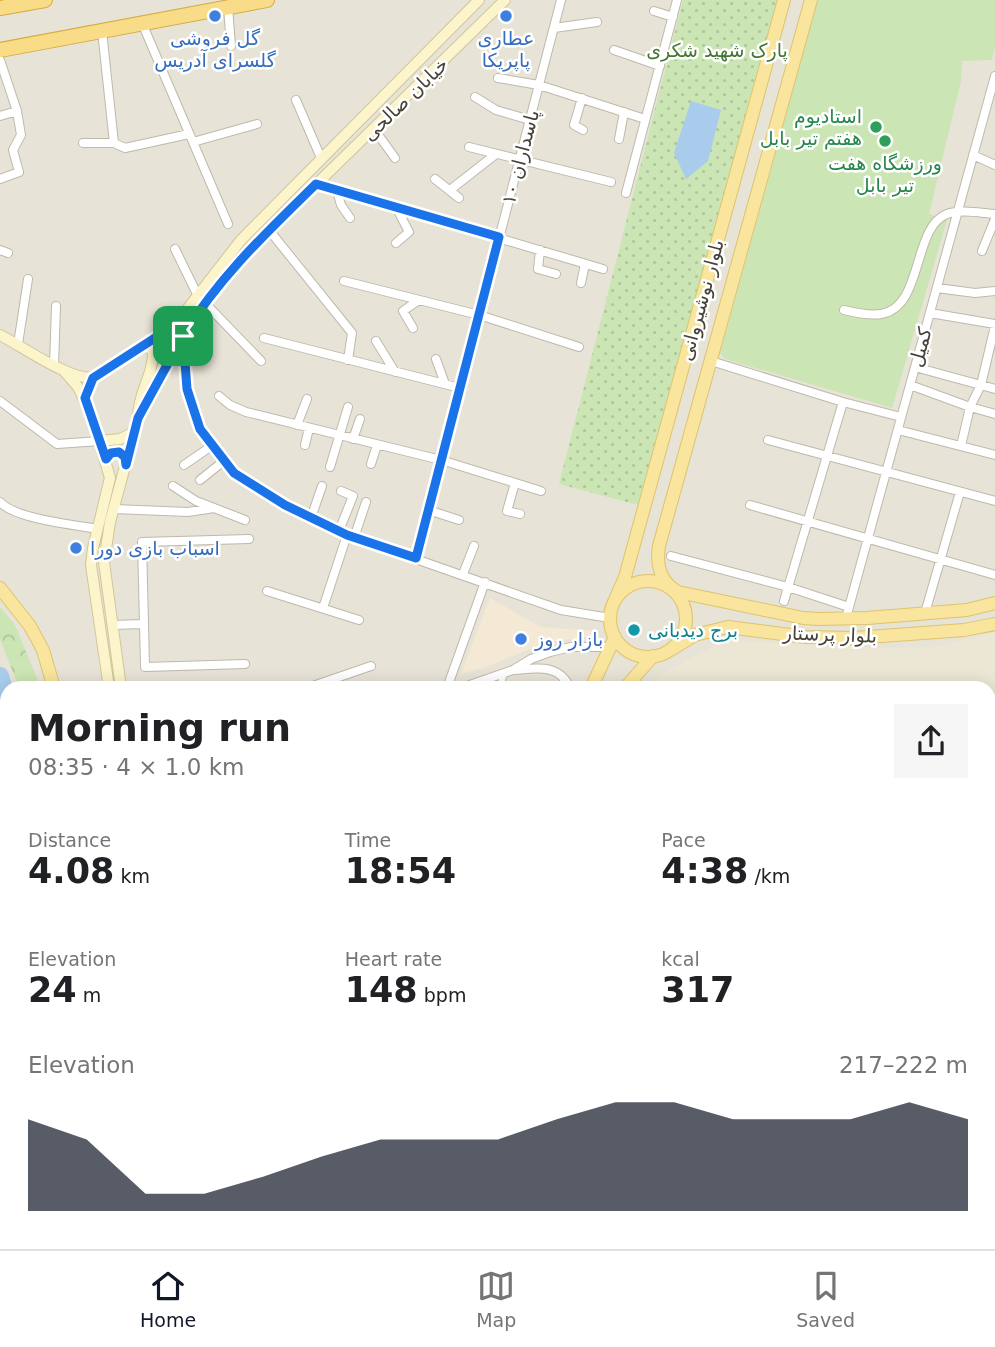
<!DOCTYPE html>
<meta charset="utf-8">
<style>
:root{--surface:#fff;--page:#f6f6f6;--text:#202124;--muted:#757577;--line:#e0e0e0;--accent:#111827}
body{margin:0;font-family:"DejaVu Sans",Vazirmatn,sans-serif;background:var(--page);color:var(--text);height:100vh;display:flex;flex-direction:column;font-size:26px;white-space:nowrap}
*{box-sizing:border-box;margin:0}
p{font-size:23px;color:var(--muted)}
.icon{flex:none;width:38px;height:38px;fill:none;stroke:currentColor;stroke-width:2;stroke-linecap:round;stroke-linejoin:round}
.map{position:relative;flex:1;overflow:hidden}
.details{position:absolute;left:0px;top:681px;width:996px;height:569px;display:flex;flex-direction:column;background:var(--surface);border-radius:21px 21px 0 0;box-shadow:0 4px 18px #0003}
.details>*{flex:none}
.pin{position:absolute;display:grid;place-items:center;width:60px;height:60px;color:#fff;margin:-30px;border-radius:14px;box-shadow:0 4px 10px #0006}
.round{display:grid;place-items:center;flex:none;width:74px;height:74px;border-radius:0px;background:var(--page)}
.overview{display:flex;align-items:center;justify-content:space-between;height:119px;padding:0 28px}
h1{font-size:38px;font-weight:600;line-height:52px}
.figures{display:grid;grid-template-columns:repeat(3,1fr);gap:10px;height:119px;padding:7px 28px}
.figures div{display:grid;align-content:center}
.figures b{font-size:35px;font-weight:600}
.figures small{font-size:19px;font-weight:400}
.figures p{font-size:19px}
.chart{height:196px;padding:14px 28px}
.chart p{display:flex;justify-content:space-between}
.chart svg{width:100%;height:126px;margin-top:7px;fill:var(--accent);opacity:.7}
.tab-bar{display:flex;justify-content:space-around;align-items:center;height:98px;border-top:2px solid var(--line);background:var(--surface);font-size:19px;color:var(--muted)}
.tab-bar a{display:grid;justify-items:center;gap:4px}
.tab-bar .selected{color:var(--accent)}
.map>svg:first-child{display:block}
.residential{fill:#e7e3d7;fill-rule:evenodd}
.commercial{fill:#f4e9d5}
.education{fill:#ece7d4}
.grass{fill:#cbe5b4}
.forest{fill:url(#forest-crowns)}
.park{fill:url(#park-dots)}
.water{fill:#a9cced}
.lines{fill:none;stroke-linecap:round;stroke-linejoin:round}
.river{stroke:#a9cced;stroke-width:18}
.pedestrian-casing{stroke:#beb9ac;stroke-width:8}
.minor-casing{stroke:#beb9ac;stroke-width:10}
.secondary-casing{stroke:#d1c69b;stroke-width:12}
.primary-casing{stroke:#ddc46d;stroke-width:14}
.trunk-casing{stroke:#d5aa41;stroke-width:16}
.pedestrian{stroke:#fff;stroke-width:6}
.minor{stroke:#fff;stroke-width:8}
.secondary{stroke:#fcf4cb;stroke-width:10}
.primary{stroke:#f9e59d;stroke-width:12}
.trunk{stroke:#f8dc87;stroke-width:14}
.route-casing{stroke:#fff;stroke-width:14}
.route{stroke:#1a73e8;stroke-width:9}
.shop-dot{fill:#3f7fe0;stroke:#fff;stroke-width:2.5}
.leisure-dot{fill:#2e9e5b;stroke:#fff;stroke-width:2.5}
.culture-dot{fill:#0f9aa8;stroke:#fff;stroke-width:2.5}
.labels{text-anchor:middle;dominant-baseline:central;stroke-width:5;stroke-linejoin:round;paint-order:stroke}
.shop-label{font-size:19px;fill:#366cbe;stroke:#fff}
.park-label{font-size:19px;fill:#43762e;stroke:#fff}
.street-label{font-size:19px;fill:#474238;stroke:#fff}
.leisure-label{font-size:19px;fill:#27864d;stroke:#fff;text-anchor:end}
.culture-label{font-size:19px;fill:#0d838f;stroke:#fff;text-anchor:start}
</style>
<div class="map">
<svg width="995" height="1249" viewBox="0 0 995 1249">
<defs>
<pattern id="forest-crowns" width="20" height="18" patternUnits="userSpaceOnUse" patternTransform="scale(1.75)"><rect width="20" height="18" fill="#cbe5b4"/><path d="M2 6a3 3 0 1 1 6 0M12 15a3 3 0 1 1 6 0" fill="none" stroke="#b0c69c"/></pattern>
<pattern id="park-dots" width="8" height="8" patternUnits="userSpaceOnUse" patternTransform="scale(1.75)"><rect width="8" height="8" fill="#cbe5b4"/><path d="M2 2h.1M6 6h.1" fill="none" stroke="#b0c69c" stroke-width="1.8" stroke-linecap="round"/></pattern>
</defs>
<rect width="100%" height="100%" fill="#f3f1e9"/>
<path class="residential" d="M0,0H995V1249H0ZM7,688H989V1242H7Z"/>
<path class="commercial" d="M490,598L541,627L594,631L592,636L544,643L486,667L461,674Z"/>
<path class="education" d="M995,632V1249H758L725,1245L680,1244L649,1249H466L468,1242H989V688H642L658,676L725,640L869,648L936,647Z"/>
<path class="grass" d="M818,0H995V46L992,60L962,61L961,81L929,214L947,220L892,408L725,359L720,353Z"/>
<path class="forest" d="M0,607L15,625L41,688H19L0,639Z
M989,928L995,929V1241L983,1249H779L766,1246L769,1242H989Z"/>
<path class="park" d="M683,0H778L638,505L559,484Z"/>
<path class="water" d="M691,101L721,110L708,161L686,179L674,153Z"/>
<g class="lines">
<path class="river" d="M0,676L7,700
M0,961L7,945"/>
<defs>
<path id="pedestrian" d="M500,688L504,673
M0,811L7,810"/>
<path id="minor" d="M228,7L231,46
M654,11L673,17
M142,23L228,224
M554,28L597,22
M102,31L114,143L125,148L189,134
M614,50L660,66
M0,60L17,111L21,135L13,150L19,172L0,179
M498,78L539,85L645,119
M475,97L496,110L530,120
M582,98L574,125L583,130
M296,100L321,158
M0,116L17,111
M374,129L395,158
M619,139L624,112
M193,142L257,124
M83,143H114
M469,147L611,182
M973,155L995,165
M435,179L459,198
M316,184L603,269
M450,190L496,154
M337,191L341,205L350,218
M626,193L677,0
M396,207L409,232L396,243
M269,230L352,333L348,360
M175,249L197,294
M0,250L8,253
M540,250L538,269L556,274
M982,251L995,219
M344,281L479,315L579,347
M581,283L585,264
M937,288L975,293L995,291
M204,302L261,361
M844,310C856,313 869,316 881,314C924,307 912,227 947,214C961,209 980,213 995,214
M930,313L995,324
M413,328L403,311L419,300
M183,336L187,389L200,428L234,473L285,505L347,535L561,610L610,618
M264,338L460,388
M376,341L395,372
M18,344L28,279
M436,359L445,384
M711,361L843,402L901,417
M54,365L56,306
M915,367L995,389
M910,385L970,407L995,414
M219,396L230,405L246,412L441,460L541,491
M0,401L57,444L100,441
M297,425L307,399
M898,430L995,455
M353,439L360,419
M768,440L995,501
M305,445L309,428
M961,446L970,407L981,385L995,326
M371,464L377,445
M184,465L213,445
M330,467L348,407
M200,480L225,460
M515,483L507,511L520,514
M173,486L196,501L245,520
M0,502C15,519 75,525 98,529
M750,505L995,575
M114,509L188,512L214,508
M428,510L459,520
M311,518L322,486
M339,531L353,496L341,491
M354,538L366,502
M671,556L788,587L849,607
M416,558L561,0
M463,574L474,546
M267,591L359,620
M784,601L843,402
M323,608L347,535
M925,613L960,492
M846,618L995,76
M144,624L142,542L249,539
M112,625L144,624L145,667L245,664
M516,670C538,668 559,664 570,688
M307,688L371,666
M447,688L485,582
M461,688L513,670L531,659L550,652L571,647H609
M0,1108L7,1105
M2,1163L0,1180H7
M0,1216L7,1217
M173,1242L186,1247
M109,1249L112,1242"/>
<path id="secondary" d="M0,335C25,348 66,378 92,378
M65,372L78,387L91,413L110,478L93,548L91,565L109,688
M85,398L93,378L175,325L241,240L479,0
M138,416C138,393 154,374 153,351L149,348L140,346
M100,441L120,439L134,432
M106,459L111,453L119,452L125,457L126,465
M121,688L104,562L110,522L138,418L183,336L204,302L249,250L505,0
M66,1249L69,1242"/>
<path id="primary" d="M811,0L659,546C656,564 660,582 678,592L803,618L818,619L867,618L967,610L995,603
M610 619a38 38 0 1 1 76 0a38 38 0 1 1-76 0Z
M0,588L30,626L43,650L54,688
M615,600L625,577L784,0
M670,650L695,635L728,627L806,637L854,638L964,630L995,624
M591,688L615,637
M625,688L653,656
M0,1037L7,1025
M448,1242H456
M431,1249L435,1242"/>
<path id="trunk" d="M0,8L45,0
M0,50L267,0"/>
</defs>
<use href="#pedestrian" class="pedestrian-casing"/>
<use href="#minor" class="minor-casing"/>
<use href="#secondary" class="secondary-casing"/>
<use href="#primary" class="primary-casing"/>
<use href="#trunk" class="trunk-casing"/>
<use href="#pedestrian" class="pedestrian"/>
<use href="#minor" class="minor"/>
<use href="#secondary" class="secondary"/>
<use href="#primary" class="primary"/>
<use href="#trunk" class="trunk"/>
</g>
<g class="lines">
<defs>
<path id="route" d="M183,336L138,418L126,465L125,457L119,452L111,453L106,459L85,398L93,378L175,325L183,336L187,389L200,429L234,473L285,505L347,535L416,558L499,237L316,184C267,232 219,277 183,336"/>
</defs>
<use href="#route" class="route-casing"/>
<use href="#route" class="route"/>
</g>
<g class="shop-dot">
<circle cx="215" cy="16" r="7"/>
<circle cx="506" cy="16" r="7"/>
<circle cx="76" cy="548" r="7"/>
<circle cx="521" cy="639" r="7"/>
</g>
<g class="leisure-dot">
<circle cx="876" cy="127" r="7"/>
<circle cx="885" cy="141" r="7"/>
</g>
<circle class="culture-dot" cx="634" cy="630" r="7"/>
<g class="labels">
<g class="shop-label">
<text x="215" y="38">گل فروشی<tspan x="215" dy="22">گلسرای آدریس</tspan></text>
<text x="506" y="38">عطاری<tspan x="506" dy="22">پاپریکا</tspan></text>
<text x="90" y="548" text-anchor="start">اسباب بازی دورا</text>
<text x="535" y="639" text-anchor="start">بازار روز</text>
</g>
<g class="park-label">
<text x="717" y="50">پارک شهید شکری</text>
</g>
<g class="street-label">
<text transform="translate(405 99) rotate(-44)">خیابان صالحی</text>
<text transform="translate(520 157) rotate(-75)">پاسداران ١٠</text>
<text transform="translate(701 300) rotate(-75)">بلوار نوشیروانی</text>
<text transform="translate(920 347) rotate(-75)">کمیل</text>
<text transform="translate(830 634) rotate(2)">بلوار پرستار</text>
</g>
<g class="leisure-label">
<text x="862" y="116">استادیوم<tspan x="862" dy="22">هفتم تیر بابل</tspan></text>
<text x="885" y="163" text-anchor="middle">ورزشگاه هفت<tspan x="885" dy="22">تیر بابل</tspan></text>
</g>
<g class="culture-label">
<text x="648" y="630">برج دیدبانی</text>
</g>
</g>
</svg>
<div class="pin" style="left:183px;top:336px;background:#1e9e55"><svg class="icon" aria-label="arrive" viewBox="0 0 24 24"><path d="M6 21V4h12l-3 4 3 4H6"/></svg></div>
<section class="details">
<div class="overview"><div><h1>Morning run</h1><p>08:35 · 4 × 1.0 km</p></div><a class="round"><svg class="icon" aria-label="share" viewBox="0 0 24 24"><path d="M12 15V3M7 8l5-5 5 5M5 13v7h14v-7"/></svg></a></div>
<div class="figures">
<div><p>Distance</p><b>4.08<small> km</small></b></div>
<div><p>Time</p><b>18:54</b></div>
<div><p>Pace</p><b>4:38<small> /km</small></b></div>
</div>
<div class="figures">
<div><p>Elevation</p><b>24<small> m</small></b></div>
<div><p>Heart rate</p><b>148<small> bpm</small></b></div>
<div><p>kcal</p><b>317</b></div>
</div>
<div class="chart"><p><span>Elevation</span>217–222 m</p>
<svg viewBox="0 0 160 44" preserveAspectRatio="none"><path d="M0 44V12L10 19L20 38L30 38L40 32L50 25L60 19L70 19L80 19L90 12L100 6L110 6L120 12L130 12L140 12L150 6L160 12V44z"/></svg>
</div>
</section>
</div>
<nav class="tab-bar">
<a class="selected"><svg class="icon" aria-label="home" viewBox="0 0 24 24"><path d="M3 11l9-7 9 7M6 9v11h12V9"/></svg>Home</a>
<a><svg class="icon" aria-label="map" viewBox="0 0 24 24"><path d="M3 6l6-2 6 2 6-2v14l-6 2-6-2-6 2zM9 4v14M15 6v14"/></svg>Map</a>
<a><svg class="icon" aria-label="saved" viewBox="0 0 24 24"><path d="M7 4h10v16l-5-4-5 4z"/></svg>Saved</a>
</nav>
